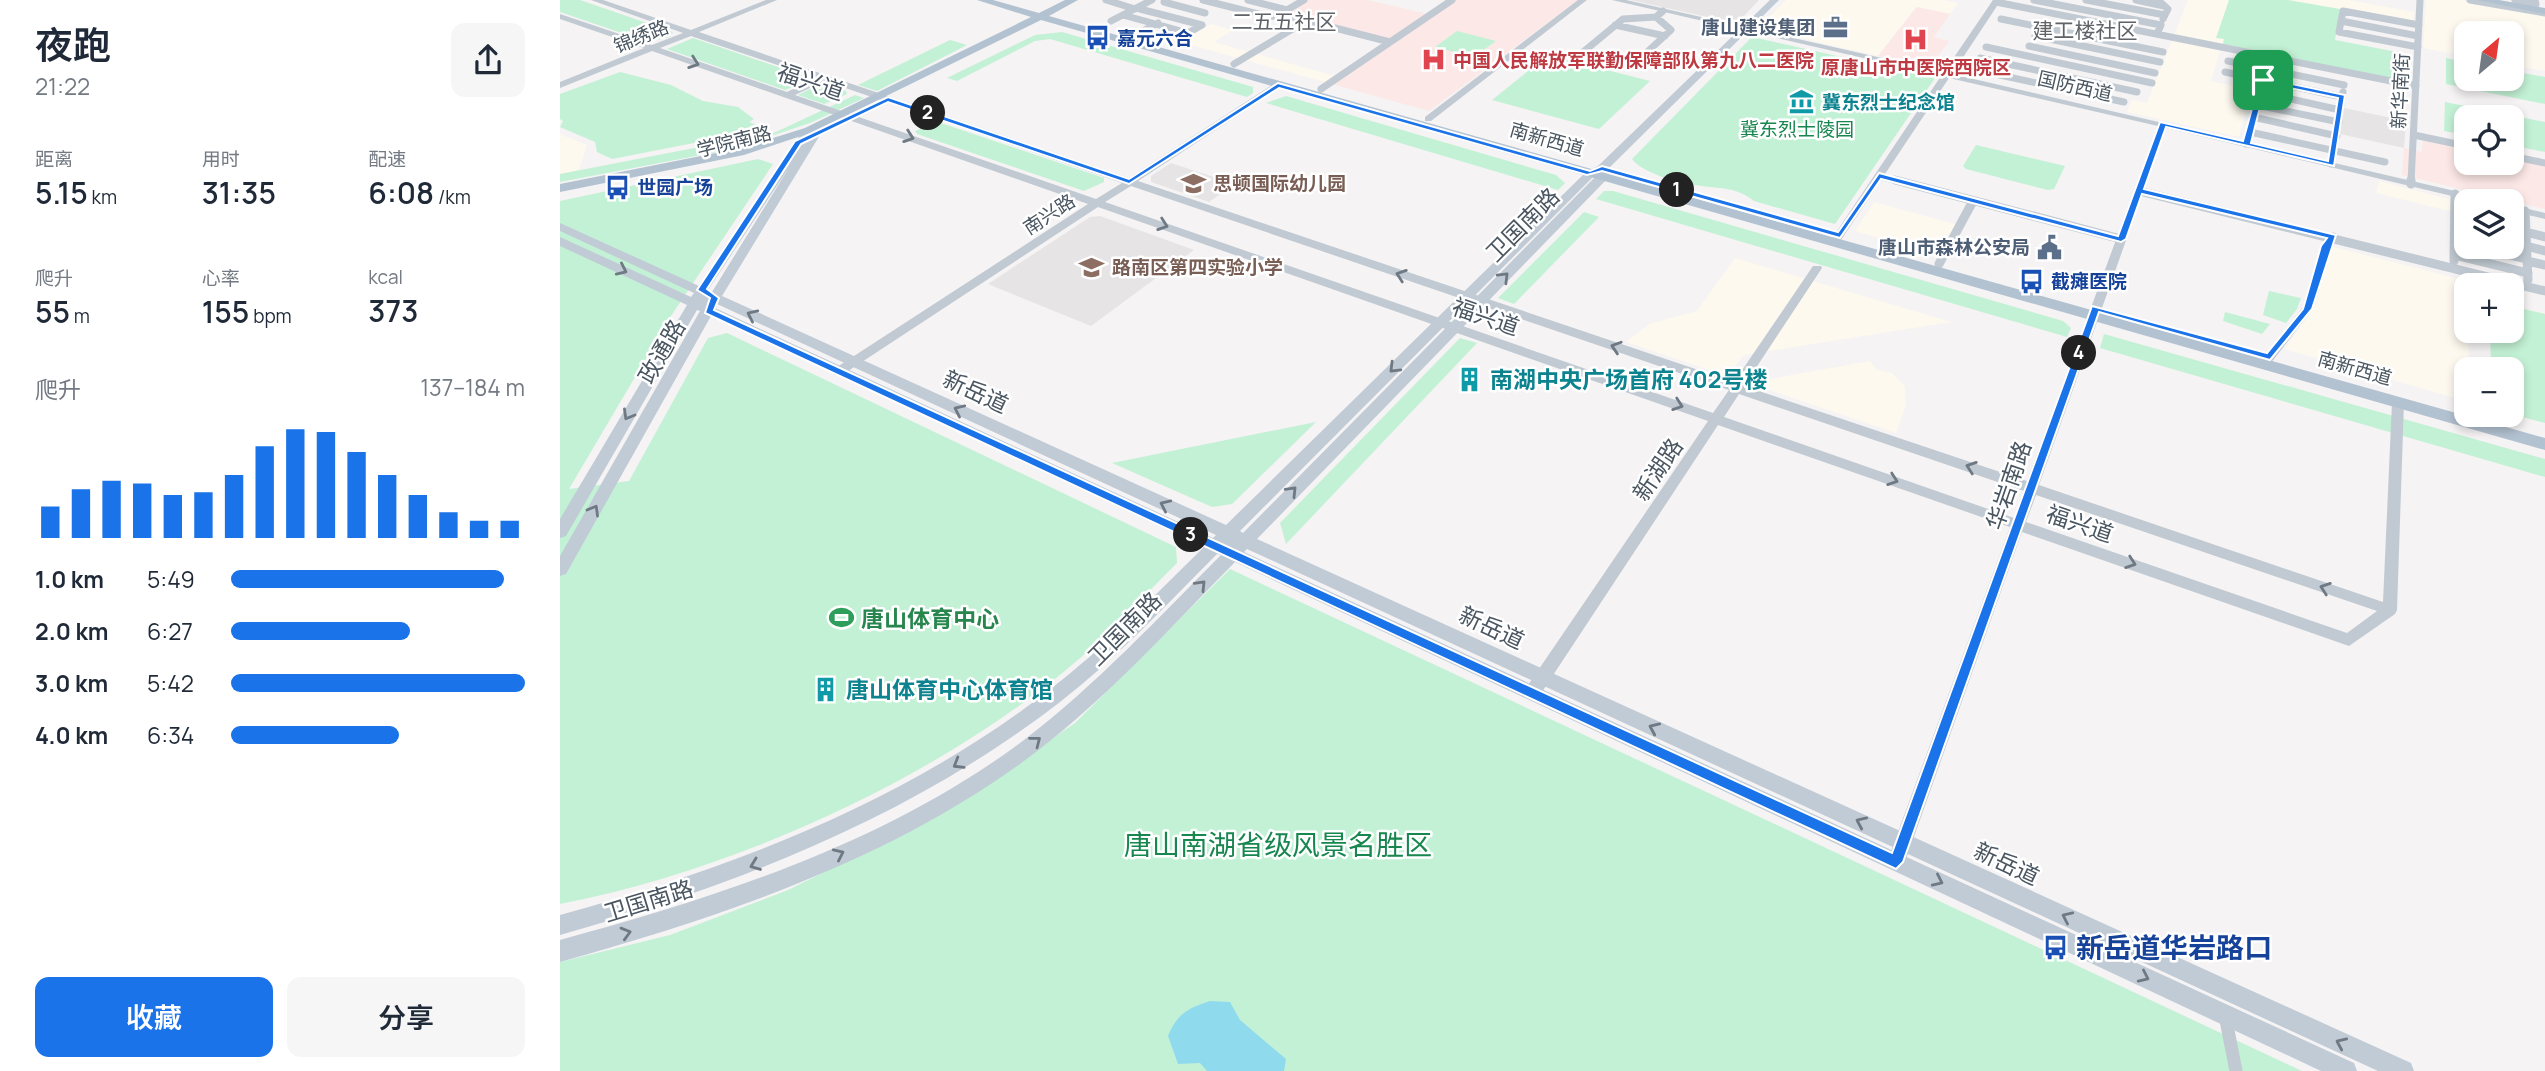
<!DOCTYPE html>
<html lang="zh">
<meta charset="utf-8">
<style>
:root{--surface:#fff;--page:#f6f6f7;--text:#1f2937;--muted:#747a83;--accent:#1a73e8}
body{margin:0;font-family:Manrope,"Noto Sans SC",sans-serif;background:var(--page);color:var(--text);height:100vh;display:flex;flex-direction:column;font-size:26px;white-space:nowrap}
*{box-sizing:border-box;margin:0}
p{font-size:23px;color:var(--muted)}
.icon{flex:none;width:38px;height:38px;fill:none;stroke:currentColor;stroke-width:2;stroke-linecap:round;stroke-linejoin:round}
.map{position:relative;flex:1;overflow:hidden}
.sheet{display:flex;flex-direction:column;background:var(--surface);width:560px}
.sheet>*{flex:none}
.needle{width:46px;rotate:29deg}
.fabs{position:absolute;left:1894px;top:21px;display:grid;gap:14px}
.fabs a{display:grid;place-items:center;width:70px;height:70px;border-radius:14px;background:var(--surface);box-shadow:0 4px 10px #0003;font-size:35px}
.pin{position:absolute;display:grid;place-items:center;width:60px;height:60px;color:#fff;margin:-30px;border-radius:14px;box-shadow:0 4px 10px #0006}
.km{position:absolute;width:35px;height:35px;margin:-18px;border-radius:50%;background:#222;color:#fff;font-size:19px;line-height:35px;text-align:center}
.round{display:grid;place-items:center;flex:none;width:74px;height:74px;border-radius:14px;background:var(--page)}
.headline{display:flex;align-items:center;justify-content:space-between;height:119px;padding:0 35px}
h1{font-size:38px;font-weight:600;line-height:52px}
.figures{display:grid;grid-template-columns:repeat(3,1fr);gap:10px;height:119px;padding:7px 35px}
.figures div{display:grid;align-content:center}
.figures b{font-size:30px;font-weight:600}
.figures small{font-size:19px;font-weight:400}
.figures p{font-size:19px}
.chart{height:196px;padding:14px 35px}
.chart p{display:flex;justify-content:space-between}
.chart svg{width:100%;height:126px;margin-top:7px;stroke:var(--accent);stroke-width:6}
.cta{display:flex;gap:14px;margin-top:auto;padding:14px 35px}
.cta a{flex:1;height:80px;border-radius:14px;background:var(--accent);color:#fff;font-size:28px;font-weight:600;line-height:80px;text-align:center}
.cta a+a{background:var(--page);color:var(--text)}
ul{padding:0 35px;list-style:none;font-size:23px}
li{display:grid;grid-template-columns:112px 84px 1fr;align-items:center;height:52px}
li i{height:18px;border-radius:9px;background:var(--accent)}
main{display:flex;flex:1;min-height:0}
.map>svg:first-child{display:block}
.commercial{fill:#fdf9ef}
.education{fill:#e6e4e5}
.medical{fill:#fce8e6}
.green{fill:#c3f1d5}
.water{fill:#90daee}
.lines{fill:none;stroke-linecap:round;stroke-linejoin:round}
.minor-far2{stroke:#c1cad2;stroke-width:7}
.minor-far1{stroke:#c1cad2;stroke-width:9}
.minor{stroke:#c1cad2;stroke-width:13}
.tertiary{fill:#c1cad2;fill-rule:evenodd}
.secondary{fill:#c1cbd6;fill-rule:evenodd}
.primary{fill:#b3c2d1;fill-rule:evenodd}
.oneway{stroke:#6e7983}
.oneway2{stroke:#6e7984}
.route{fill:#1a73e8;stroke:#fff;stroke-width:2;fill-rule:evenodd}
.labels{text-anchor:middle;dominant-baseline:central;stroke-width:5;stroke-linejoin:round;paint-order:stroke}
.far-service-label{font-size:19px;font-weight:bold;fill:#4e5e75;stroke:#fff;text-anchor:end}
.far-street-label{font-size:19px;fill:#4a5661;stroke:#fff}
.far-transit-label{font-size:19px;font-weight:bold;fill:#164399;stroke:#fff;text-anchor:start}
.far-health-label{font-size:19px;font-weight:bold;fill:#be3a42;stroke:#fff;text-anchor:start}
.far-culture-label{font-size:19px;font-weight:bold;fill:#0d838f;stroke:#fff;text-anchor:start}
.far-park-label{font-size:19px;fill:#17864f;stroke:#fff}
.far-education-label{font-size:19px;font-weight:bold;fill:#785e54;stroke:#fff;text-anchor:start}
.far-quarter-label{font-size:21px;fill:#5f6368;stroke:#fff}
.street-label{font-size:23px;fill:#4a5661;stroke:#fff}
.culture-label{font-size:23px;font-weight:bold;fill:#0d838f;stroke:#fff;text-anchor:start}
.leisure-label{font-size:23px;font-weight:bold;fill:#27864d;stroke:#fff;text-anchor:start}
.near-park-label{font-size:28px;fill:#17864f;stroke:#fff}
.near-transit-label{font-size:28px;font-weight:bold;fill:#164399;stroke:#fff;text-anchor:start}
</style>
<main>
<section class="sheet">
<div class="headline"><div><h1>夜跑</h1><p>21:22</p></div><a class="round"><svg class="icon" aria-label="share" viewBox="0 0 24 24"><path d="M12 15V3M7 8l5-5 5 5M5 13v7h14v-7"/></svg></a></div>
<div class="figures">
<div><p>距离</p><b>5.15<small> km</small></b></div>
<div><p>用时</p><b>31:35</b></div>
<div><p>配速</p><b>6:08<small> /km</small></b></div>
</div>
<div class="figures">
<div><p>爬升</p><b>55<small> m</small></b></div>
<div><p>心率</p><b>155<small> bpm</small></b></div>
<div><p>kcal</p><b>373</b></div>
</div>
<div class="chart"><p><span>爬升</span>137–184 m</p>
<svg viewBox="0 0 160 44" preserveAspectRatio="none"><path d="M5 44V33M15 44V27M25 44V24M35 44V25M45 44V29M55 44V28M65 44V22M75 44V12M85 44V6M95 44V7M105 44V14M115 44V22M125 44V29M135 44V35M145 44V38M155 44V38"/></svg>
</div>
<ul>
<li><b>1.0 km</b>5:49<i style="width:93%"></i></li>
<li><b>2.0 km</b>6:27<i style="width:61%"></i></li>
<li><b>3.0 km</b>5:42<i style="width:100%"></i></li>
<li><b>4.0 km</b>6:34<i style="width:57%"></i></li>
</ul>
<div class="cta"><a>收藏</a><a>分享</a></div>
</section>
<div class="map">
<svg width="1985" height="1071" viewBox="0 0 1985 1071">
<rect width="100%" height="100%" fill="#f5f3f3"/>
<path class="commercial" d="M1226,0H1384L1398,3L1390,14L1356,7L1318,56L1214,32L1205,21Z
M1628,0H1669L1657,37L1664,39L1651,81L1691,90L1679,137L1567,112L1572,100L1587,103Z
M1728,0H1789L1854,12L1853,23Z
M1866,0H1901L1985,16V71L1951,65V33H1906V56L1863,48Z
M651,24L673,30L654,42L782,78L772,84L620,42Z
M0,134L27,145L19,170L0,174Z
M1819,181L1893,200V212L1816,193Z
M1314,202L1398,225L1382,255L1295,231Z
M1769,246L1904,280L1910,369H1906V401L1724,349L1751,313L1758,297Z
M1175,258L1391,322L1184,355L1167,376L1066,342L1089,324L1137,311Z
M1310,361L1317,370L1332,373L1345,386L1346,405L1336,433L1200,387L1204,380Z"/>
<path class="education" d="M1070,0H1199L1181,19L1166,21Z
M1784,108L1846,121L1844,148L1780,134Z
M611,163L675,184L649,202L591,182V176Z
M540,216L634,250L531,326L428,284L530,217Z"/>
<path class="medical" d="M749,0H808L867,14L888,0H1018L869,111L772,84L833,43L726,14Z
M1357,7L1390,14L1374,37L1389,41L1377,57L1392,60L1386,68L1318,56Z
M1863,138L1906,148V163H1951V157L1985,164V209L1842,175L1844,148L1862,152Z"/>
<path class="green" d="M0,0H20L113,32L110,37L88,42L0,12Z
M1669,0H1728L1780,9L1775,40L1842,53L1840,80L1663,44L1664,39L1656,38Z
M897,31L936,41L914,57L875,47Z
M502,32L693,87V93L687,97L490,39L475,41L397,81L387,78L475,35Z
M1192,37L1375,78L1275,224L1194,201C1177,187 1162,189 1142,186C1121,183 1085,175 1072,159Z
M133,38L250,78V80L225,90L107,49Z
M390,40L407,45L317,91L298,85Z
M988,55L1090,81L1039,129L932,100Z
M1886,58L1906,62V79H1951V71L1985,77V104L1886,84Z
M60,72L111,85L143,101L178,107L194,119L189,122L205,129L52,159L37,152L35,142L0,127L3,121L0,119V94Z
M262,83L286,91L287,94L264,104L238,95Z
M295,95L304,98L250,123L190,143L191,137L216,132Z
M726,96L996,175L1005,183L998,190L706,103Z
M1885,102L1985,122V152L1951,145V117H1906V135L1884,131Z
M378,122L544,178V182L524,191L357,134L355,131Z
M160,143L157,152L0,182V174Z
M1416,145L1505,166L1494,189L1488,190L1406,169L1403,166Z
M198,159L213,164L111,316L9,489L69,481L148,338L167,333L616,547L617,563C581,599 546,637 506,670C369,782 174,870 0,904V201Z
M1044,191H1053L1503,321L1511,328L1507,337L1036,199Z
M1024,212L1039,217L954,304L938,298Z
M1709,291L1741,298L1737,309L1726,323L1703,315Z
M1951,306L1985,314V423L1951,414V369H1910L1909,361L1931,367L1930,331H1951Z
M1665,312L1710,324L1702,334L1663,321Z
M1544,334L1985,459V477L1540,348Z
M900,338L917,343L726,544L720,523Z
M756,422L672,504L652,507L552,463Z
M670,569L1742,1071H0V962L110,935L228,890L379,815L515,723Z"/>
<path class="water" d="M650,1001L670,1002L680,1020L726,1059L724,1071H647L640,1063L618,1064L608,1036C617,1014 628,1008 650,1001Z"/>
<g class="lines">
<path class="minor-far2" d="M546,0L575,9
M643,0L710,17L720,14
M688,0L727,10
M744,0L720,14L830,42
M1474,0L1601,25L1597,34
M1526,0L1605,15
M1576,0L1604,6
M1598,0L1608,9L1603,19
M1910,0L1985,13
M1955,0L1976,4L1975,0
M604,2L645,13
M1436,2L1856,86
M563,15L628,33L642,25L580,9
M1441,19L1603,52
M551,21L592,0
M1781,21L1858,36
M1055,25L1105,36
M573,36L598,23
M1475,36L1600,62
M1469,46L1595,73
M1426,47L1592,83
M1858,47L1779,32L1783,11L1859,25
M1022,53L1063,19L1096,17L1103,11
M1420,58L1577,92
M1668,61L1784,85
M674,64L746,21
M1073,65L1111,30L1096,17
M1412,69L1564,102
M1665,72L1782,97
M761,89L892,0
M1700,92L1780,110
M1697,105L1779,122
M1693,117L1777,136
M1690,132L1825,162
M1854,135L1906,146
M1686,144L1704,76
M1951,156L1985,163
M1771,164L1783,92
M1319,176L1342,182
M1851,182L1860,0"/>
<path class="minor-far1" d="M1335,180L1561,239
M1851,184V180
M1579,191L1985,291
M1965,211L1968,280
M1951,228L1966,231
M1966,232L1985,237
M1951,241L1966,244
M1966,246L1985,251
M1917,247L1967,259
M1894,255L1968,273
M1894,261L1895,194
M1967,261L1985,265
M1379,264L1413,201
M1710,357L1747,309L1764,253L1773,237"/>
<path class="minor" d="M1665,1015L1676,1071"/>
<path class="tertiary" d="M31,0H43L131,30L206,0H217L139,32L569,178L715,83H721V87L578,181L1174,382L1253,266H1261L1262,268L1184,386L1467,481L1598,126L1389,78L1279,243L1274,246L1269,243L1381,76L1052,0H1066L1384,72L1433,0H1441L1392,74L1925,198L1930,201H1913L1606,128L1479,485L1823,602L1832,402L1838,398L1842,399L1844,402L1837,610L1835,614L1789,646L1462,532L1345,862L1342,868L1336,870L1330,868L1327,862L1450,527L1158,425L978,698L972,700L966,698L964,693L966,688L1148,421L538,207L282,375H274L272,372L274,369L528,204L92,51L0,88V82L84,48L0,19V14L92,45L123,33ZM131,36L256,78L227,92L100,48ZM265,81L562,183L536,199L235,95ZM571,186L1169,390L1153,413L545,202ZM1179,394L1464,491L1454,518L1164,417ZM1476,495L1817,611L1787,633L1466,522Z
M1018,0H1027L871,121H865V117Z
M1951,205L1985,213V219L1951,211Z"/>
<path class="secondary" d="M1210,0H1219L1048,169L1047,179L697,539L1851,1063L1854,1071H1818L687,549L684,552L1794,1063L1797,1071H1761L675,562C611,627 549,696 476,752C337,858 167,915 0,962V940C162,896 328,842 464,740C536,685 597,619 661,555L657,554C606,605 557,658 500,702C351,817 179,884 0,935V915C174,867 343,803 488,691C544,648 593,597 644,547L151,316L6,574L0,576V556L140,311L137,310L6,536L0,538V519L127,305L0,246V237L131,297L134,293L0,231V223L139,286L245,128H253L260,135L162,296L666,525L1026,172L1038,166ZM230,166L152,292L148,290ZM1037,175L683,533L680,531L1034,176ZM157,304L656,535L653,538L155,308Z"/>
<path class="primary" d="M417,0H433L479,13L505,0H518L489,16L1985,438V450L481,20L253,132L184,155L0,192V184L181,148L245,128L471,17Z
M1917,0H1939L1985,8V14Z"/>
</g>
<defs><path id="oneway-chevron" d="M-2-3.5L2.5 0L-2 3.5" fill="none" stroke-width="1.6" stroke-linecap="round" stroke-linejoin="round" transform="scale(1.75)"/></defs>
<g class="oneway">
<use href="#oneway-chevron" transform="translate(134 63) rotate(19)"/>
<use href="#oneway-chevron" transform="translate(349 137) rotate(19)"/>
<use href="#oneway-chevron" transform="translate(603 225) rotate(19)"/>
<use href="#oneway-chevron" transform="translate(841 275) rotate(-161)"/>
<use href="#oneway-chevron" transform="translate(1056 347) rotate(-162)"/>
<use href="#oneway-chevron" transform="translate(1118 405) rotate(19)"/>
<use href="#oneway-chevron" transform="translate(1411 467) rotate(-161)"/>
<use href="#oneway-chevron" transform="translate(1333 480) rotate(19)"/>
<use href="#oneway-chevron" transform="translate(1571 563) rotate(19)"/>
<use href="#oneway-chevron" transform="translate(1765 588) rotate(-161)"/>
</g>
<g class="oneway2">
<use href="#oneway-chevron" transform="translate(62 270) rotate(25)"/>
<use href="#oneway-chevron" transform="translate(944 277) rotate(-45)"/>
<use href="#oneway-chevron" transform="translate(192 315) rotate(-155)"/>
<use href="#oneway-chevron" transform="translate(834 368) rotate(135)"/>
<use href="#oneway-chevron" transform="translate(399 410) rotate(-155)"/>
<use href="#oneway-chevron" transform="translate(68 415) rotate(120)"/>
<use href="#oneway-chevron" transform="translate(732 491) rotate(-46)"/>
<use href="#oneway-chevron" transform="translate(605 505) rotate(-155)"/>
<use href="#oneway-chevron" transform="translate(34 510) rotate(-60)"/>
<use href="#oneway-chevron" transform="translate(641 585) rotate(-46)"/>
<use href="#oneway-chevron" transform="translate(1094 728) rotate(-156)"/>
<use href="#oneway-chevron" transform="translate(476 741) rotate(-38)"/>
<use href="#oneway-chevron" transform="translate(398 764) rotate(149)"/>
<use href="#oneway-chevron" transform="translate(1301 822) rotate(-156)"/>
<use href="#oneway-chevron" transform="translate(279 854) rotate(-25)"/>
<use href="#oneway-chevron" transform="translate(195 865) rotate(159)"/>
<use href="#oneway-chevron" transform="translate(1378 881) rotate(25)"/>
<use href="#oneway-chevron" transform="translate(1507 917) rotate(-155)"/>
<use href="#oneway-chevron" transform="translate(66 933) rotate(-16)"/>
<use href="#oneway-chevron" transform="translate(1584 977) rotate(25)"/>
<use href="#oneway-chevron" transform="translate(1781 1043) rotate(-156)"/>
</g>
<path class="route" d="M1703,78L1785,95L1774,166L1606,127L1584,189L1776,235L1752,309L1710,360L1539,312L1343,862L1336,869L145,313L150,298L137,290L235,141L328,97L569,179L718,83L1030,171L1042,166L1278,232L1319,173L1558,236L1600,122L1683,141L1700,80ZM1706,83L1778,98L1768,161L1691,143ZM719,88L1027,175L1042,171L1280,238L1321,179L1561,242L1566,239L1582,194L1767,238L1761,246L1743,309L1707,353L1532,306L1332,853L154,310L159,298L147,289L241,144L328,102L569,184Z"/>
<defs>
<symbol id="office-bare" viewBox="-9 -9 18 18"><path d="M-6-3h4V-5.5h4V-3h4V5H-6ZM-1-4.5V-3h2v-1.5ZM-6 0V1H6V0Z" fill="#5c6f8a" stroke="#fff" stroke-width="2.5" paint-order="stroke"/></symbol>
<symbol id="bus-bare" viewBox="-9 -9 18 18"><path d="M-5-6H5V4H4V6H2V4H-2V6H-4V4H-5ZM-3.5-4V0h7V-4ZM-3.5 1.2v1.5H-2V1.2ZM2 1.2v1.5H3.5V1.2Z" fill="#1a4fb4" stroke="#fff" stroke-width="2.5" paint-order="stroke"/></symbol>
<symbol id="hospital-bare" viewBox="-9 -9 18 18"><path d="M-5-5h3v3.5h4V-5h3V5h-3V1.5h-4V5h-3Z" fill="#e0444e" stroke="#fff" stroke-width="2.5" paint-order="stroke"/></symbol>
<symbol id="museum-bare" viewBox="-9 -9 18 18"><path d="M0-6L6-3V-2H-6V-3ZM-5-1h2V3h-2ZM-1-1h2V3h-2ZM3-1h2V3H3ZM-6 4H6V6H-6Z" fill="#0f9aa8" stroke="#fff" stroke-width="2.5" paint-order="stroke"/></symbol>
<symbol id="school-bare" viewBox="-9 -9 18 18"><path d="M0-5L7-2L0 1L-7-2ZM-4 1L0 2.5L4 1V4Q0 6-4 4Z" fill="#8d6e63" stroke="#fff" stroke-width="2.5" paint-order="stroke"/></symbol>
<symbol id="civic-bare" viewBox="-9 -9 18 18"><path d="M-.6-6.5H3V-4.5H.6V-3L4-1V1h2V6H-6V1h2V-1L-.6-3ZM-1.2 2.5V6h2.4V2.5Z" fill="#5c6f8a" stroke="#fff" stroke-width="2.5" paint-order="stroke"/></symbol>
<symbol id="building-bare" viewBox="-9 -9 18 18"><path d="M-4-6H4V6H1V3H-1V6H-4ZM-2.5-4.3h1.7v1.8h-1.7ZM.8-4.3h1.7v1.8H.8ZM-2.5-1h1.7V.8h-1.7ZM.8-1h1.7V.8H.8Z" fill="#0f9aa8" stroke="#fff" stroke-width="2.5" paint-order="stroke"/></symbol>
<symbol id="stadium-bare" viewBox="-9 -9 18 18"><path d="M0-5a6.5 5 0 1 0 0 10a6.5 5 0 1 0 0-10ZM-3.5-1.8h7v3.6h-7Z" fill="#2e9e5b" stroke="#fff" stroke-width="2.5" paint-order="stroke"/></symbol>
</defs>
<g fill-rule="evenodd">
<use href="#office-bare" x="1258" y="10" width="35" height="35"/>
<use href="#bus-bare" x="520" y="20" width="35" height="35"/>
<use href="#hospital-bare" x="1338" y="22" width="35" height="35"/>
<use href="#hospital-bare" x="856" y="42" width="35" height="35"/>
<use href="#museum-bare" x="1224" y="84" width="35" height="35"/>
<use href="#school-bare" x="616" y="166" width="35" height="35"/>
<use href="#bus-bare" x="40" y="170" width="35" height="35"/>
<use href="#civic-bare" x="1472" y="230" width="35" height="35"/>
<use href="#school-bare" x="514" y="250" width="35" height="35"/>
<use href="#bus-bare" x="1454" y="264" width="35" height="35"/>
<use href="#building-bare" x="892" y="362" width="35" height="35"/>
<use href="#stadium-bare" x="264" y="600" width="35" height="35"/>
<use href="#building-bare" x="248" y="672" width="35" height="35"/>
<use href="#bus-bare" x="1478" y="930" width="35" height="35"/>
</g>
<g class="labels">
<g class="far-service-label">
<text x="1255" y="27">唐山建设集团</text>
<text x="1470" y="247">唐山市森林公安局</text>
</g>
<g class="far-street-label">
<text transform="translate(81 36) rotate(-22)">锦绣路</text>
<text transform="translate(1515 86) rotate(13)">国防西道</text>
<text transform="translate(1840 91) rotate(-87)">新华南街</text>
<text transform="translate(987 139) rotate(16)">南新西道</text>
<text transform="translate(174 141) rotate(-14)">学院南路</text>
<text transform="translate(489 214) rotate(-33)">南兴路</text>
<text transform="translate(1795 368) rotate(16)">南新西道</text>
</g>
<g class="far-transit-label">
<text x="557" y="38">嘉元六合</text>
<text x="77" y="187">世园广场</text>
<text x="1491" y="281">截瘫医院</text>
</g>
<g class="far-health-label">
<text x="893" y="60">中国人民解放军联勤保障部队第九八二医院</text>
<text x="1356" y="67" text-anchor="middle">原唐山市中医院西院区</text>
</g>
<g class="far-culture-label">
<text x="1262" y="102">冀东烈士纪念馆</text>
</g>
<g class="far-park-label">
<text x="1237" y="129">冀东烈士陵园</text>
</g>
<g class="far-education-label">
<text x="653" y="183">思顿国际幼儿园</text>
<text x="552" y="267">路南区第四实验小学</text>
</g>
<g class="far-quarter-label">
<text x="724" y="21">二五五社区</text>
<text x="1525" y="30">建工楼社区</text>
</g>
<g class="street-label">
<text transform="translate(251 81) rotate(19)">福兴道</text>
<text transform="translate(962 224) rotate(-45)">卫国南路</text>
<text transform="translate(926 316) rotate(19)">福兴道</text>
<text transform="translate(101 351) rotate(-60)">政通路</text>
<text transform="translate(416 391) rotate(25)">新岳道</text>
<text transform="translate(1097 469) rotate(-56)">新湖路</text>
<text transform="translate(1448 485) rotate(-71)">华岩南路</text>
<text transform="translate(1520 523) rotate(19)">福兴道</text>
<text transform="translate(932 627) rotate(25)">新岳道</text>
<text transform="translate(564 628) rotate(-45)">卫国南路</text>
<text transform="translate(1447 863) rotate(25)">新岳道</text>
<text transform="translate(88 900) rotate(-17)">卫国南路</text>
</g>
<g class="culture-label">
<text x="930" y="379">南湖中央广场首府 402号楼</text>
<text x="286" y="689">唐山体育中心体育馆</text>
</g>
<g class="leisure-label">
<text x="301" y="618">唐山体育中心</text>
</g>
<g class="near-park-label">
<text x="718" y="844">唐山南湖省级风景名胜区</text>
</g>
<g class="near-transit-label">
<text x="1516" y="947">新岳道华岩路口</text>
</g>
</g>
</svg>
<div class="fabs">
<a><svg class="needle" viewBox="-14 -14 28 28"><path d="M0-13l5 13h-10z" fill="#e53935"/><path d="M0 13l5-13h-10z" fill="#747a83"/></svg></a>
<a><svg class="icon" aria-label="locate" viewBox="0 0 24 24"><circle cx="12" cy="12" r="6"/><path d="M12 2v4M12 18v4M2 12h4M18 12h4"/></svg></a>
<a><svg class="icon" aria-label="layers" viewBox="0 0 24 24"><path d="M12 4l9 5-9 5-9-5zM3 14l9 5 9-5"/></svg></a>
<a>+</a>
<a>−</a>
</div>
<div class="pin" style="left:1703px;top:80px;background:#1e9e55"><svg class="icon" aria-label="arrive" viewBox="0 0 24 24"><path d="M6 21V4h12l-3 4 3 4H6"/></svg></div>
<b class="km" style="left:1117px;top:190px">1</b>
<b class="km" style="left:368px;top:113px">2</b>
<b class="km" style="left:631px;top:535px">3</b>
<b class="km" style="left:1519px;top:353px">4</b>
</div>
</main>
